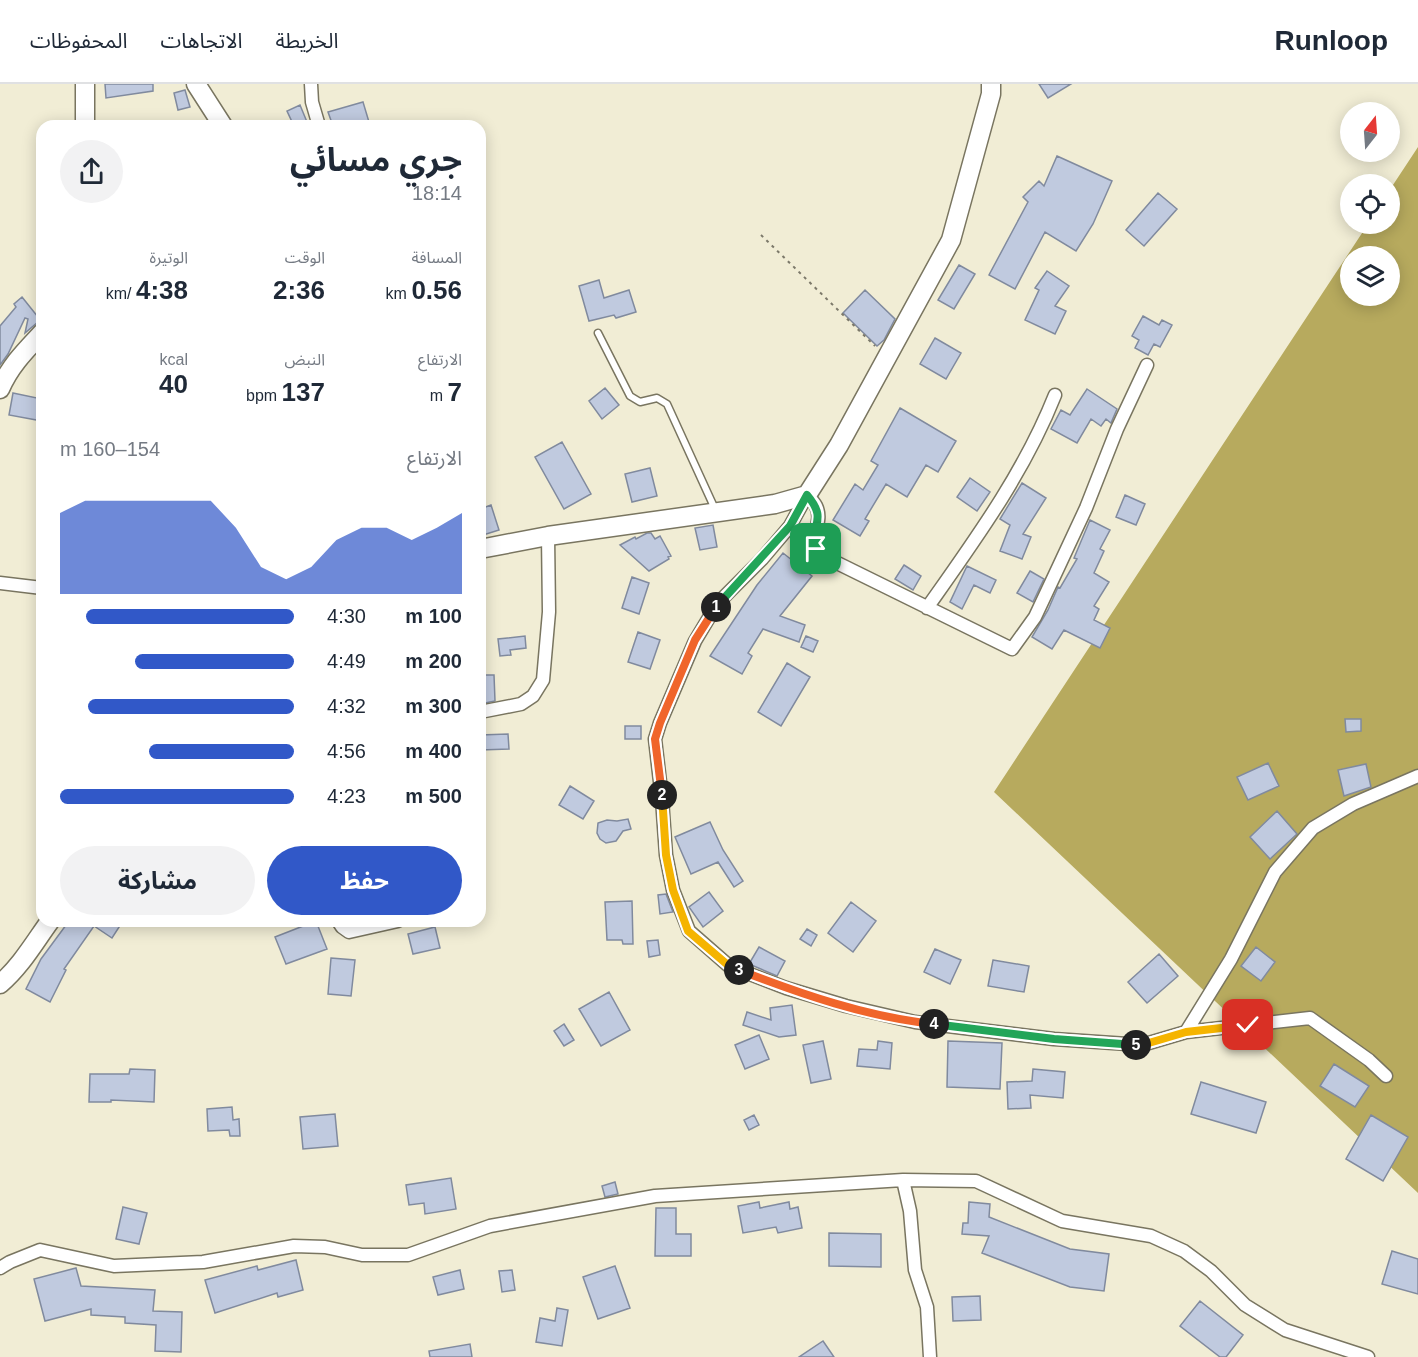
<!DOCTYPE html>
<html lang="ar">
<meta charset="utf-8">
<style>
:root{--surface:#fff;--page:#f2f2f3;--text:#1f2937;--muted:#747a83;--line:#e0e1e3;--accent:#3158c8}
body{margin:0;font-family:Arial,"Noto Sans Arabic",sans-serif;background:var(--page);color:var(--text);direction:rtl;height:100vh;display:flex;flex-direction:column;font-size:22px;white-space:nowrap}
*{box-sizing:border-box;margin:0}
p{font-size:20px;color:var(--muted)}
.icon{flex:none;width:33px;height:33px;fill:none;stroke:currentColor;stroke-width:2;stroke-linecap:round;stroke-linejoin:round}
.map{position:relative;flex:1;overflow:hidden;direction:ltr}
.side{position:absolute;left:36px;top:36px;width:450px;height:807px;display:flex;flex-direction:column;background:var(--surface);border-radius:18px;box-shadow:0 3px 15px #0003;direction:rtl}
.side>*{flex:none}
.needle{width:39px;rotate:17deg}
.tools{position:absolute;left:1340px;top:18px;display:grid;gap:12px}
.tools a{display:grid;place-items:center;width:60px;height:60px;border-radius:50%;background:var(--surface);box-shadow:0 3px 15px #0003;font-size:30px}
.pin{position:absolute;display:grid;place-items:center;width:51px;height:51px;color:#fff;margin:-26px;border-radius:12px;box-shadow:0 3px 9px #0006}
.km{position:absolute;width:30px;height:30px;margin:-15px;border-radius:50%;background:#222;color:#fff;font-size:16px;line-height:30px;text-align:center}
.round{display:grid;place-items:center;flex:none;width:63px;height:63px;border-radius:32px;background:var(--page)}
.summary{display:flex;align-items:center;justify-content:space-between;height:102px;padding:0 24px}
h1{font-size:33px;font-weight:700;line-height:45px}
.stats{display:grid;grid-template-columns:repeat(3,1fr);gap:9px;height:102px;padding:6px 24px}
.stats div{display:grid;align-content:center}
.stats b{font-size:26px;font-weight:700}
.stats small{font-size:16px;font-weight:400}
.stats p{font-size:16px}
.chart{height:168px;padding:12px 24px}
.chart p{display:flex;justify-content:space-between}
.chart svg{width:100%;height:108px;margin-top:6px;fill:var(--accent);opacity:.7}
.cta{display:flex;gap:12px;margin-top:auto;padding:12px 24px}
.cta a{flex:1;height:69px;border-radius:36px;background:var(--accent);color:#fff;font-size:24px;font-weight:700;line-height:69px;text-align:center}
.cta a+a{background:var(--page);color:var(--text)}
ul{padding:0 24px;list-style:none;font-size:20px}
li{display:grid;grid-template-columns:96px 72px 1fr;align-items:center;height:45px}
li i{height:15px;border-radius:8px;background:var(--accent)}
header{display:flex;align-items:center;gap:36px;box-sizing:border-box;height:84px;padding:0 30px;background:var(--surface);border-bottom:2px solid var(--line)}
header strong{font-size:28px}
nav{display:flex;gap:33px;margin-inline-start:auto;font-size:21px}
.map>svg:first-child{display:block}
.forest{fill:#b7aa5e;fill-rule:evenodd}
.building{fill:#c0cadf;stroke:#808a9e;stroke-width:1.5}
.lines{fill:none;stroke-linecap:round;stroke-linejoin:round}
.lane-casing{stroke:#797560;stroke-width:9}
.street-casing{stroke:#797560;stroke-width:15}
.secondary-casing{stroke:#797560;stroke-width:21}
.path{stroke:#7c796a;stroke-width:2;stroke-dasharray:3 4.5;stroke-linecap:butt}
.lane{stroke:#fff;stroke-width:6}
.street{stroke:#fff;stroke-width:12}
.secondary{stroke:#fff;stroke-width:18}
.split-1-casing{stroke:#fff;stroke-width:12}
.split-2-casing{stroke:#fff;stroke-width:12}
.split-3-casing{stroke:#fff;stroke-width:12}
.split-4-casing{stroke:#fff;stroke-width:12}
.split-5-casing{stroke:#fff;stroke-width:12}
.split-6-casing{stroke:#fff;stroke-width:12}
.split-1{stroke:#22a559;stroke-width:8}
.split-2{stroke:#f0652b;stroke-width:8}
.split-3{stroke:#f5b400;stroke-width:8}
.split-4{stroke:#f0652b;stroke-width:8}
.split-5{stroke:#22a559;stroke-width:8}
.split-6{stroke:#f5b400;stroke-width:8}
</style>
<header>
<strong>Runloop</strong>
<nav><a>الخريطة</a><a>الاتجاهات</a><a>المحفوظات</a></nav>
</header>
<div class="map">
<svg width="1418" height="1273" viewBox="0 0 1418 1273">
<rect width="100%" height="100%" fill="#f1edd5"/>
<path class="forest" d="M1418,63V1109L994,708L1368,140H1389V107ZM1350,172H1389V212H1350Z"/>
<path class="building" d="M105,0H153V7L106,14Z
M1039,0H1071L1048,14Z
M185,6L190,23L178,26L174,9Z
M363,18L369,38L357,42H333L328,28Z
M300,21L307,38L294,42L287,27Z
M1057,72L1112,97L1093,140L1076,167L1045,148L1015,205L989,191L1028,118L1023,113L1039,97L1044,102Z
M1158,109L1177,125L1144,162L1126,146Z
M959,181L975,190L954,225L938,216Z
M1047,187L1069,202L1055,222L1066,227L1055,250L1025,236L1039,206L1035,204Z
M599,196L604,214L629,206L636,228L616,234L614,231L589,237L579,202Z
M865,206L895,235L884,256L877,262L843,229Z
M22,213L42,238H38L25,249L28,235L25,234L8,270L0,281V242L16,223L14,220Z
M1143,232L1159,241L1162,236L1172,241L1160,263L1154,260L1148,271L1135,264L1139,256L1132,252Z
M935,254L961,269L946,295L920,280Z
M605,304L619,321L602,335L589,317Z
M1087,305L1117,325L1111,339L1106,335L1101,342L1091,335L1077,359L1051,345L1061,326L1070,331Z
M13,309L42,315V337L9,331Z
M900,324L956,357L938,388L926,381L907,413L886,400L865,435L869,437L860,452L833,436L855,400L863,406L878,381L871,377Z
M562,358L591,410L564,425L535,373Z
M650,384L657,412L632,418L625,390Z
M970,394L990,408L977,427L957,413Z
M1022,399L1046,414L1023,450L1031,453L1022,475L1000,467L1010,441L1000,435Z
M1125,411L1145,420L1136,441L1116,433Z
M491,421L499,446L480,452V425Z
M1090,436L1110,446L1100,465L1104,467L1094,489L1109,498L1094,522L1099,525L1094,536L1110,544L1100,564L1064,546L1052,565L1032,553L1048,526L1058,503L1060,504L1077,475L1074,474Z
M713,441L717,463L700,466L695,444Z
M647,449H651L655,455L660,452L671,472L668,473L669,475L649,487L620,461L635,453L636,455Z
M783,469L812,492L780,532L805,541L799,558L763,545L748,569L752,572L742,590L710,572L757,501Z
M904,481L921,492L913,506L895,495Z
M967,482L996,496L990,509L974,501L962,525L950,518Z
M1030,487L1044,495L1033,518L1017,509Z
M632,493L649,499L639,530L622,524Z
M638,548L660,556L650,585L628,578Z
M525,552L526,564L510,566L511,571L500,572L498,555Z
M806,552L818,557L813,568L801,563Z
M787,579L810,593L781,642L758,628Z
M480,591H494L495,617L480,620Z
M1345,635H1361V647L1346,648Z
M625,642H641V655H625Z
M508,650L509,665L480,666V651Z
M1268,679L1279,702L1248,716L1237,693Z
M1366,680L1371,703L1344,712L1338,686Z
M570,702L594,717L583,735L559,721Z
M1277,727L1297,750L1270,775L1250,753Z
M628,735L631,745L623,747L616,757L606,759L600,755L597,749L598,739L607,736L617,737Z
M710,738L723,766L743,797L734,803L718,778L691,790L675,753Z
M709,808L723,827L703,843L689,823Z
M666,810L673,828L660,830L658,811Z
M632,817L633,860H623L622,856H607L605,818Z
M851,818L876,837L853,868L828,849Z
M69,837H123L112,854L94,842L64,885L66,886L50,918L26,905L41,875Z
M316,837L327,865L286,880L275,853Z
M435,843L440,864L413,870L408,850Z
M807,845L817,851L811,862L800,855Z
M658,856L660,871L649,873L647,857Z
M759,863L785,877L777,892L749,880Z
M1256,863L1275,878L1261,897L1241,882Z
M935,865L961,876L950,900L924,888Z
M1159,870L1178,892L1147,919L1128,898Z
M331,874L355,876L351,912L328,910Z
M993,876L1029,882L1024,908L988,902Z
M609,908L630,946L601,962L579,925Z
M792,921L796,951L779,953L743,941L747,928L771,936L770,924Z
M564,940L574,956L564,962L554,947Z
M759,951L769,975L745,985L735,961Z
M823,957L831,995L811,999L803,961Z
M878,957L892,959L890,985L857,982L859,965L877,966Z
M948,957L1002,959L1000,1005L947,1003Z
M1334,980L1369,1002L1355,1023L1320,1002Z
M130,985L155,986L154,1018L111,1016V1018H89L90,990H129Z
M1033,985L1065,988L1063,1014L1030,1011L1031,1024L1008,1025L1007,998L1032,997Z
M1201,998L1266,1018L1256,1049L1191,1030Z
M232,1023L233,1036L239,1035L240,1052H230L229,1046L208,1047L207,1025Z
M335,1030L338,1062L303,1065L300,1033Z
M754,1031L759,1041L749,1046L744,1036Z
M1371,1031L1408,1053L1383,1097L1346,1075Z
M451,1094L456,1125L425,1130L424,1119L409,1121L406,1101Z
M615,1098L618,1110L605,1113L602,1102Z
M759,1118L760,1124L789,1118L790,1125L798,1123L802,1144L778,1149L776,1143L743,1149L738,1122Z
M969,1118L990,1120L989,1133L1070,1165L1109,1170L1104,1207L1070,1203L982,1169L989,1152L962,1150L963,1139H968Z
M123,1123L147,1129L139,1160L116,1155Z
M656,1124H676V1150H691V1172H655Z
M829,1149L881,1150V1183L829,1182Z
M1392,1167L1418,1175V1210L1382,1200Z
M296,1176L303,1206L278,1213L277,1209L215,1229L205,1196L257,1182L258,1186Z
M615,1182L630,1224L598,1235L583,1193Z
M76,1184L81,1202L155,1206L153,1227L182,1228L181,1268L155,1267L156,1241L125,1239V1233L91,1231V1225L45,1237L34,1195Z
M460,1186L464,1205L438,1211L433,1193Z
M512,1186L515,1206L502,1208L499,1187Z
M980,1212L981,1236L953,1237L952,1213Z
M1200,1217L1243,1251L1226,1273H1220L1180,1242Z
M557,1224L568,1226L562,1262L536,1258L540,1234L555,1237Z
M823,1257L834,1273H799Z
M470,1260L472,1273H430L429,1267Z"/>
<g class="lines">
<defs>
<path id="lane" d="M598,249L630,312L640,318L657,314L667,320L715,425"/>
<path id="street" d="M311,0L312,18L319,42
M1147,281L1117,345L1086,424L1058,484L1035,533L1012,565L823,472C804,454 825,441 816,422C814,418 810,414 807,411L790,442L762,475L721,516L710,532L695,557L660,639L655,655L662,715L666,771L673,806L689,847L729,882L786,904L846,922L915,938L1054,955L1142,961L1186,948L1231,875L1275,788L1313,744L1353,720L1418,692
M0,499L42,504
M927,524C975,456 1024,389 1055,311
M480,628L521,620L533,612L543,596L549,528L548,452
M338,837L342,843L349,848L398,837
M1186,948L1310,934L1369,976L1386,992
M903,1096L910,1127L915,1186L927,1223L930,1273
M0,1184L10,1178L40,1166L114,1182L203,1178L294,1162L325,1163L362,1171H408L490,1142L655,1112L903,1096L976,1097L1062,1137L1151,1152L1184,1167L1211,1187L1245,1221L1285,1246L1368,1273"/>
<path id="secondary" d="M196,0L223,42
M85,42V0
M0,305C10,282 25,267 42,249
M480,465L548,452L775,420L807,411L839,361L951,156L991,10V0
M0,900C21,882 34,859 50,837"/>
</defs>
<use href="#lane" class="lane-casing"/>
<use href="#street" class="street-casing"/>
<use href="#secondary" class="secondary-casing"/>
<path class="path" d="M761,151L875,262"/>
<use href="#lane" class="lane"/>
<use href="#street" class="street"/>
<use href="#secondary" class="secondary"/>
</g>
<g class="lines">
<defs>
<path id="split-1" d="M716,523L790,442L807,411C829,437 809,440 816,465"/>
<path id="split-2" d="M662,711L655,655L660,639L695,556L716,523"/>
<path id="split-3" d="M662,711L666,771L673,806L688,847L729,882L739,886"/>
<path id="split-4" d="M739,886C801,910 867,933 934,940"/>
<path id="split-5" d="M934,940L1054,955L1136,961"/>
<path id="split-6" d="M1136,961H1142L1186,948L1248,941"/>
</defs>
<use href="#split-1" class="split-1-casing"/>
<use href="#split-2" class="split-2-casing"/>
<use href="#split-3" class="split-3-casing"/>
<use href="#split-4" class="split-4-casing"/>
<use href="#split-5" class="split-5-casing"/>
<use href="#split-6" class="split-6-casing"/>
<use href="#split-1" class="split-1"/>
<use href="#split-2" class="split-2"/>
<use href="#split-3" class="split-3"/>
<use href="#split-4" class="split-4"/>
<use href="#split-5" class="split-5"/>
<use href="#split-6" class="split-6"/>
</g>
</svg>
<div class="tools">
<a><svg class="needle" viewBox="-14 -14 28 28"><path d="M0-13l5 13h-10z" fill="#e53935"/><path d="M0 13l5-13h-10z" fill="#747a83"/></svg></a>
<a><svg class="icon" aria-label="locate" viewBox="0 0 24 24"><circle cx="12" cy="12" r="6"/><path d="M12 2v4M12 18v4M2 12h4M18 12h4"/></svg></a>
<a><svg class="icon" aria-label="layers" viewBox="0 0 24 24"><path d="M12 4l9 5-9 5-9-5zM3 14l9 5 9-5"/></svg></a>
</div>
<div class="pin" style="left:816px;top:465px;background:#1e9e55"><svg class="icon" aria-label="arrive" viewBox="0 0 24 24"><path d="M6 21V4h12l-3 4 3 4H6"/></svg></div>
<div class="pin" style="left:1248px;top:941px;background:#d93025"><svg class="icon" aria-label="check" viewBox="0 0 24 24"><path d="M5 12l5 5 9-10"/></svg></div>
<b class="km" style="left:716px;top:523px">1</b>
<b class="km" style="left:662px;top:711px">2</b>
<b class="km" style="left:739px;top:886px">3</b>
<b class="km" style="left:934px;top:940px">4</b>
<b class="km" style="left:1136px;top:961px">5</b>
<section class="side">
<div class="summary"><div><h1>جري مسائي</h1><p>18:14</p></div><a class="round"><svg class="icon" aria-label="share" viewBox="0 0 24 24"><path d="M12 15V3M7 8l5-5 5 5M5 13v7h14v-7"/></svg></a></div>
<div class="stats">
<div><p>المسافة</p><b>0.56<small> km</small></b></div>
<div><p>الوقت</p><b>2:36</b></div>
<div><p>الوتيرة</p><b>4:38<small> /km</small></b></div>
</div>
<div class="stats">
<div><p>الارتفاع</p><b>7<small> m</small></b></div>
<div><p>النبض</p><b>137<small> bpm</small></b></div>
<div><p>kcal</p><b>40</b></div>
</div>
<div class="chart"><p><span>الارتفاع</span>154–160 m</p>
<svg viewBox="0 0 160 44" preserveAspectRatio="none"><path d="M0 44V11L10 6L20 6L30 6L40 6L50 6L60 6L70 17L80 33L90 38L100 33L110 22L120 17L130 17L140 22L150 17L160 11V44z"/></svg>
</div>
<ul>
<li><b>100 m</b>4:30<i style="width:89%"></i></li>
<li><b>200 m</b>4:49<i style="width:68%"></i></li>
<li><b>300 m</b>4:32<i style="width:88%"></i></li>
<li><b>400 m</b>4:56<i style="width:62%"></i></li>
<li><b>500 m</b>4:23<i style="width:100%"></i></li>
</ul>
<div class="cta"><a>حفظ</a><a>مشاركة</a></div>
</section>
</div>
